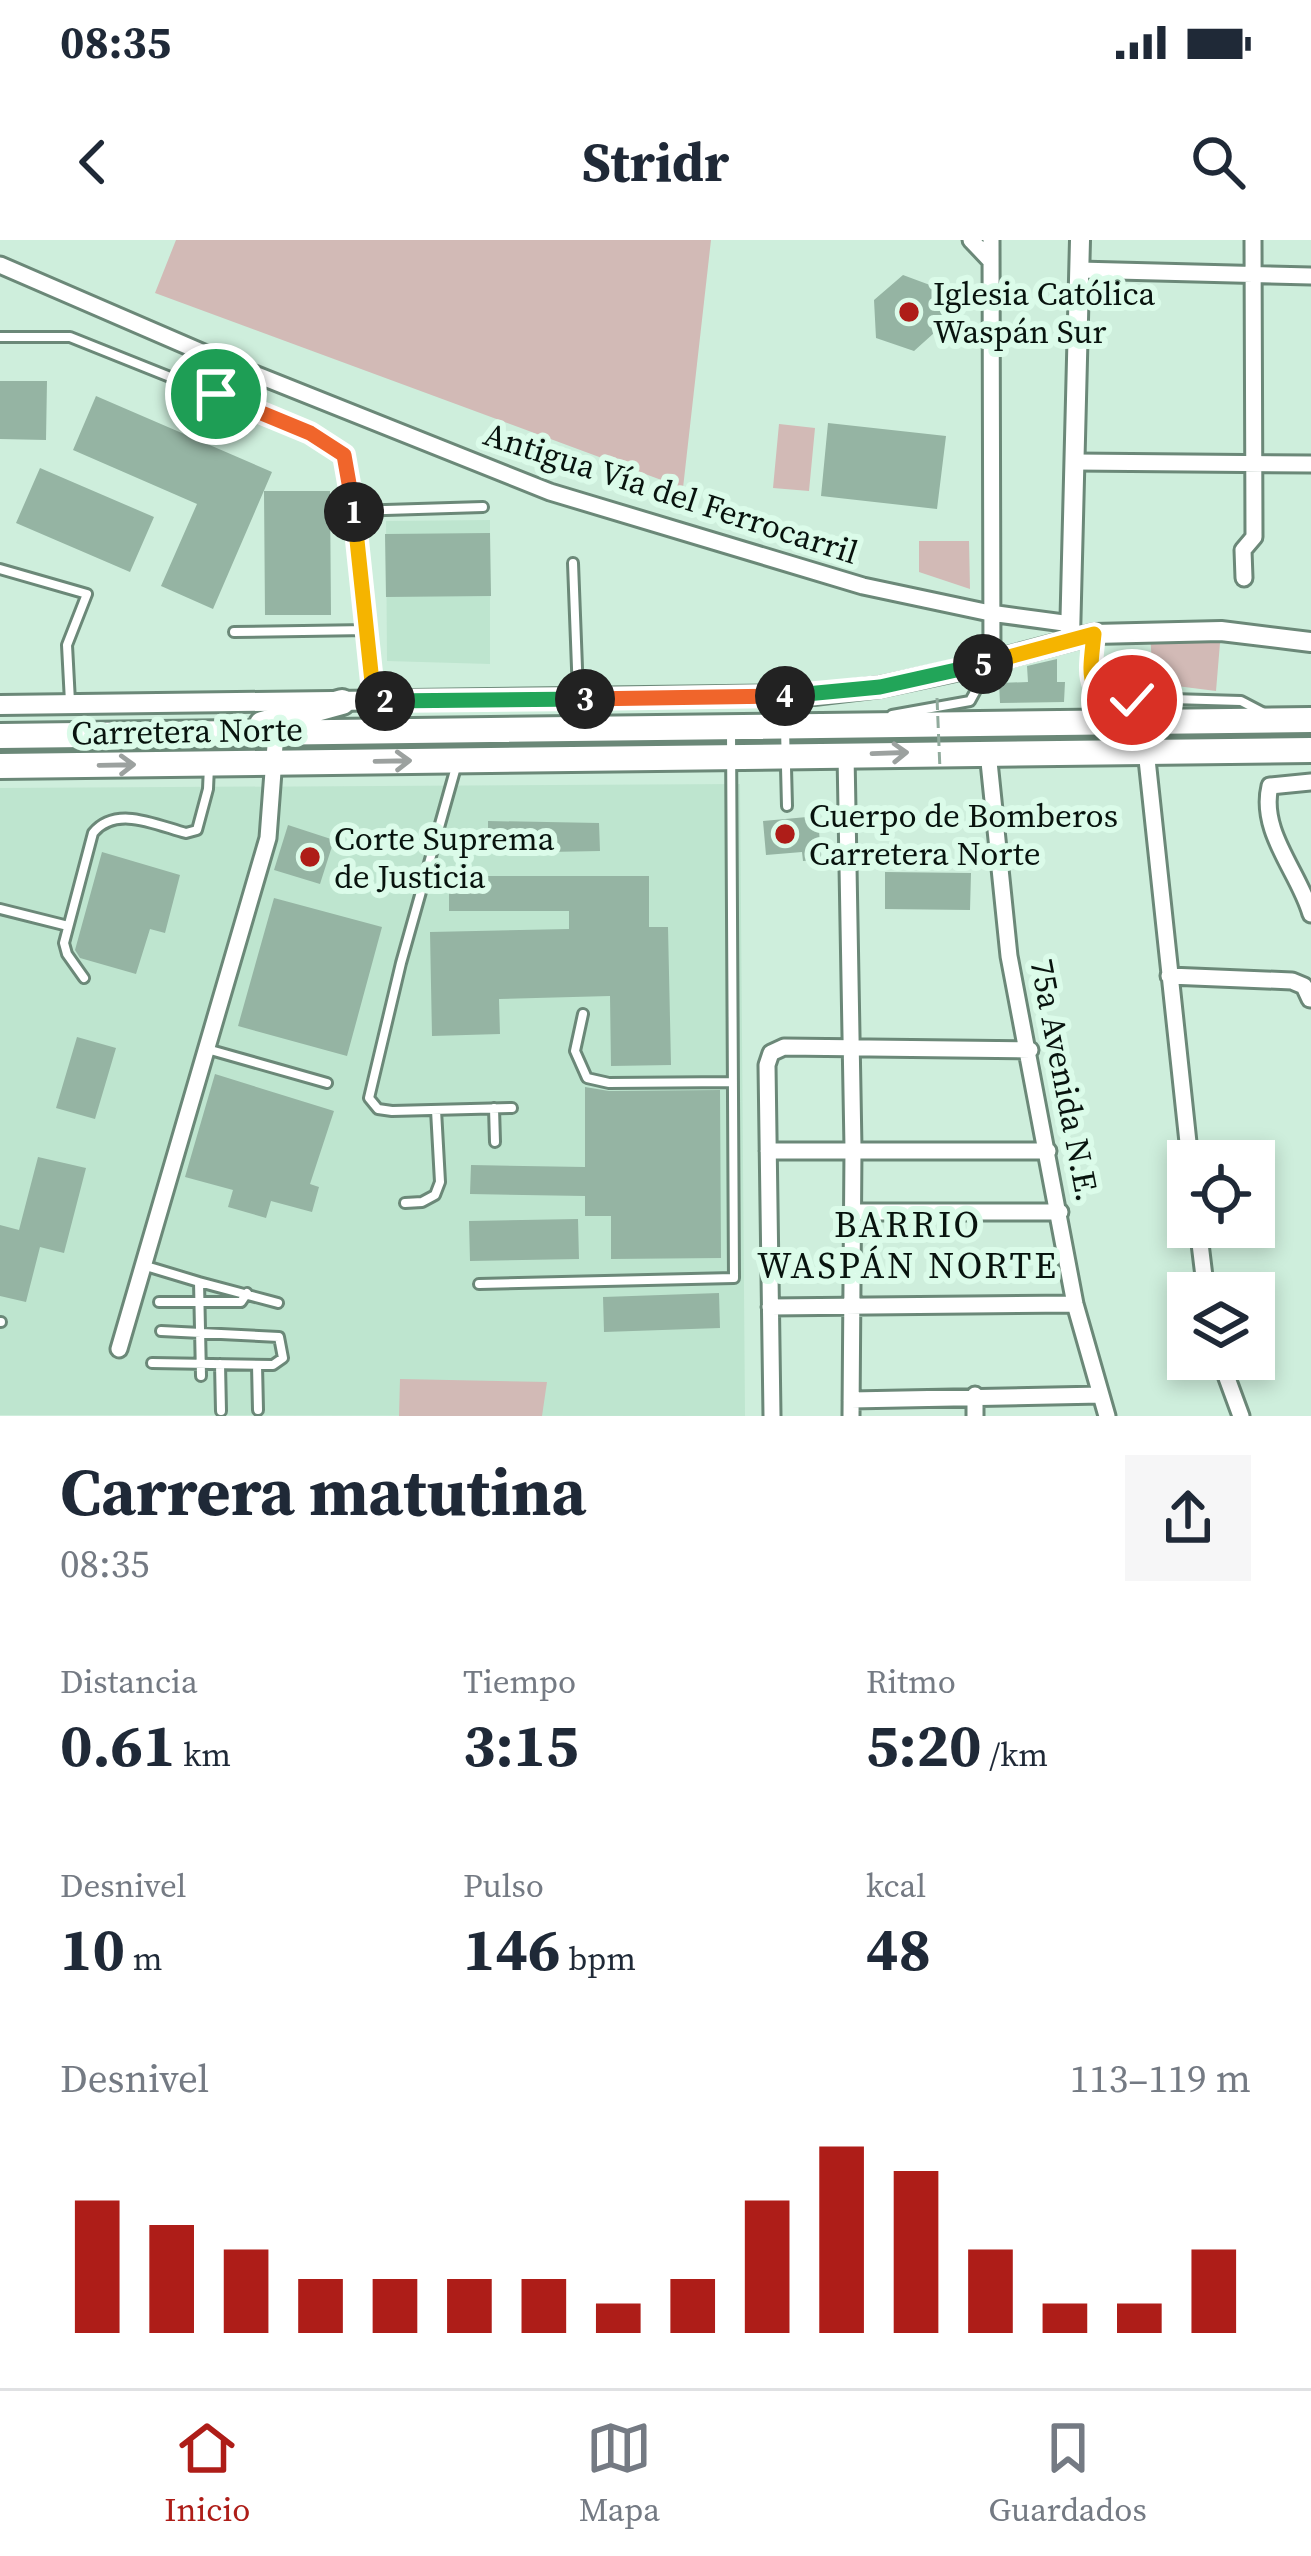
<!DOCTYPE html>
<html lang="es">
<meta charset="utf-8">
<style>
:root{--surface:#fff;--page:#f6f6f7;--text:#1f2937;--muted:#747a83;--line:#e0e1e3;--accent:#ae1d18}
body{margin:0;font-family:"Source Serif 4",serif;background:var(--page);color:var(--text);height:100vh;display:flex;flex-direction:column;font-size:45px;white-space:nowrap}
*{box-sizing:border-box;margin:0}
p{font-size:39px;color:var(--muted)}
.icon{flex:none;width:66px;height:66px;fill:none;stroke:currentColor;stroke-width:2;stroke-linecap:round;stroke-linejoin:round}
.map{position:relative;height:1176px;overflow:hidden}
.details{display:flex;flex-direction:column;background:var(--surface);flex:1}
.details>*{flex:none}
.tools{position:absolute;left:1167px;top:900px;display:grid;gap:24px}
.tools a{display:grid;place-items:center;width:108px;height:108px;border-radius:0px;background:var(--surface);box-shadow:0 6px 18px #0003;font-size:60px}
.pin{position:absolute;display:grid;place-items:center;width:102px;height:102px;color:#fff;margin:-51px;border:6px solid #fff;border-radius:50%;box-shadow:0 3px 12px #0007}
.km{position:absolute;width:60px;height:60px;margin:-30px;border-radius:50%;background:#222;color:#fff;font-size:33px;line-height:60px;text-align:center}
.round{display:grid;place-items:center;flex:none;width:126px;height:126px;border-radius:0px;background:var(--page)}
.head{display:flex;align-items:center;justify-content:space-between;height:204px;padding:0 60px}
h1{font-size:66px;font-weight:700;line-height:90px}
.figures{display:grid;grid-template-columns:repeat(3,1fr);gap:18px;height:204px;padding:12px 60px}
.figures div{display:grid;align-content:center}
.figures b{font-size:60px;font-weight:700}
.figures small{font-size:33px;font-weight:400}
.figures p{font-size:33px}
.chart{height:336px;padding:24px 60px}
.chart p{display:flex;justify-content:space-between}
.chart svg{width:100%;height:216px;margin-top:12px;stroke:var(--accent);stroke-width:6}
.status{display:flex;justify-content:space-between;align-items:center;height:84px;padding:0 60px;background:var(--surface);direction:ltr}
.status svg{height:33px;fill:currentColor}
header{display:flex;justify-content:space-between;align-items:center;height:156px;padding:0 60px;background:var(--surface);font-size:54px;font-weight:700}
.tab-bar{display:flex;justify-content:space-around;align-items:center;height:168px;border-top:3px solid var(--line);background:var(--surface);font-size:33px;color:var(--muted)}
.tab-bar a{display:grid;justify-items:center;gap:6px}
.tab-bar .selected{color:var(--accent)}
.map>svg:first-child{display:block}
.built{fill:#bee5cf}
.green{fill:#d2bab6}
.building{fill:#95b4a3}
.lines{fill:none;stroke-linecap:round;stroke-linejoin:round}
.service-casing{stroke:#6b8878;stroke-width:14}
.minor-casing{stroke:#6b8878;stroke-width:21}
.tertiary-casing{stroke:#6b8878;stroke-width:24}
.trunk-casing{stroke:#6b8878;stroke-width:30}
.service{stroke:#fff;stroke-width:8}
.minor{stroke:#fff;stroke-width:15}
.tertiary{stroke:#fff;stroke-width:18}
.trunk{stroke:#fff;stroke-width:24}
.path-bridge{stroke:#91ab9d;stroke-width:3;stroke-dasharray:12 6;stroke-linecap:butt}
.oneway{stroke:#9ca19f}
.split-1-casing{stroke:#fff;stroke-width:24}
.split-2-casing{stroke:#fff;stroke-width:24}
.split-3-casing{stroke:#fff;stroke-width:24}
.split-4-casing{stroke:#fff;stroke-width:24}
.split-5-casing{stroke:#fff;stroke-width:24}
.split-6-casing{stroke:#fff;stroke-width:24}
.split-1{stroke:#f0652b;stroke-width:15}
.split-2{stroke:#f5b400;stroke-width:15}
.split-3{stroke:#22a559;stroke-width:15}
.split-4{stroke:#f0652b;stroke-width:15}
.split-5{stroke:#22a559;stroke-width:15}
.split-6{stroke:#f5b400;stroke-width:15}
.poi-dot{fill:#ae1d18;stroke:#dbfbe9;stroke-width:4.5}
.labels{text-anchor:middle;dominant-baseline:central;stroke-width:12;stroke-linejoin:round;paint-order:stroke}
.poi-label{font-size:33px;fill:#08130e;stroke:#dbfbe9;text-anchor:start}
.street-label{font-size:33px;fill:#08130e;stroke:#dbfbe9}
.neighbourhood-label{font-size:36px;letter-spacing:3px;fill:#08130e;stroke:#dbfbe9}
</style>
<div class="status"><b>08:35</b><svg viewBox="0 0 49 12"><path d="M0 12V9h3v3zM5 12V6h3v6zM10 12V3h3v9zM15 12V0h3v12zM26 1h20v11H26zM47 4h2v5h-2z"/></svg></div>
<header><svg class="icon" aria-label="back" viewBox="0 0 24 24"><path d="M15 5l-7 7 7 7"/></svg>Stridr<svg class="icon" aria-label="search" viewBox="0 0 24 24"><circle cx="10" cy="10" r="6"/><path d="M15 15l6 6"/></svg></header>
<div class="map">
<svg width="1311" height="1176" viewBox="0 0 1311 1176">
<rect width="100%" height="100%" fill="#ceeedc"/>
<path class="built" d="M490,280V424L387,421L386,281Z
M740,544L745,1176L0,1175V548Z"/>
<path class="green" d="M176,0H711L683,248L155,53Z
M779,184L815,188L809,251L773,248Z
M919,301H969L970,349L919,332Z
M1150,391H1221L1216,451L1153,443Z
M400,1139L547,1142L542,1176H399Z"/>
<path class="building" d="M903,35L938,48L944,84L914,111L876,98L874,60Z
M0,141H47L46,200L0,199Z
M96,156L272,232L213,369L161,346L197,264L73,210Z
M828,183L946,196L937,269L821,256Z
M40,228L154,277L130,332L16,283Z
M264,251H330L331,375H265Z
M490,293L491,356L386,357L385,294Z
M1057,419V442H1065L1064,462L1000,463L999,443L1028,442L1027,426Z
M818,576L821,620L803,621L802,612L766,615L763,581Z
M488,581L599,583L600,611L488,613Z
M288,585L334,600L320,644L274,630Z
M102,612L180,635L165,693L150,689L136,734L80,718L75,710Z
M885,632L971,633L970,670L885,669Z
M449,636H649V687H668L671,825L611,826L610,756L499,759L500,794L432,796L430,692L569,689V671H449Z
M274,658L382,687L347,816L238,786Z
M77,797L116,808L95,879L56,868Z
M215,834L334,871L310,944L319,947L312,972L271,961L266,978L228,967L233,950L185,937Z
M585,847L609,851L720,850L721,1018L611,1019V976H585V956L470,954L471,925L585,927Z
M38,917L86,928L64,1013L40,1007L26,1062L0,1056V985L19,990Z
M578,979L579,1019L470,1021L469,981Z
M719,1053L720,1088L604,1092L603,1057Z"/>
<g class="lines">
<defs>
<path id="service" d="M0,97H70L310,193L343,215L356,286L374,461
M353,271L483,267
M573,323L578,454
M0,329L87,354L67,405L70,462
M234,392L368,390
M1094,396C1091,418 1086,439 1102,457L1241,461L1264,473
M892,475L970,461L991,423
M785,489L787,566
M456,527L401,723L369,858L378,869L392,871L512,868
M0,669L68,686
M84,738L67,714L64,703L93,593C116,565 156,585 186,593L197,590L208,549L209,526
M583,774L575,811L587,838L609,843L733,842
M207,809L327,843
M494,868L495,902
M405,963L422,962L435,955L440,942L436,870
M146,1026L199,1042L201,1136
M199,1042L278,1063
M479,1044L734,1038L731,491
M159,1062H241L247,1053
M0,1082H1
M152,1123L273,1125L283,1118L279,1097L161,1091
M220,1124L221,1171
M257,1125L258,1170"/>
<path id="minor" d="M971,0L989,19
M991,0L992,422
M0,25L222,121L550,252L863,346L990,373L1071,384
M1079,30L1311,36
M1075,222L1311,224
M1244,338L1243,310L1254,297L1253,0
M1143,482L1190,921
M988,512L1009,716L1075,1064L1107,1176
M846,514L853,908L851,1176
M1311,542L1270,546C1259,592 1299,632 1311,674
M1169,736L1292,741L1304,746L1310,759
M768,911H1048
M853,972H1060
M1198,987L1206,1053
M770,1067L1075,1064
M119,1109L268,598L276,492
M1220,1119L1241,1176
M975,1155V1176
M851,1160L1101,1155
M772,1176L767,825L771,813L784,807L1030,810"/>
<path id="tertiary" d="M1070,398L1080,0
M0,465L814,455L880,447L955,431L1094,394L1221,391L1311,402"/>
<path id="trunk" d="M262,484L342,462
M0,496L1311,480
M0,526L1311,510"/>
</defs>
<use href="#service" class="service-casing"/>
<use href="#minor" class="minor-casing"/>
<use href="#tertiary" class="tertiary-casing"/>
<use href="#trunk" class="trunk-casing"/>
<use href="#service" class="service"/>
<use href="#minor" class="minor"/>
<use href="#tertiary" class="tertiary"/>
<use href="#trunk" class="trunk"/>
<path class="path-bridge" d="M937,458L940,530"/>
</g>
<defs><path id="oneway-shaft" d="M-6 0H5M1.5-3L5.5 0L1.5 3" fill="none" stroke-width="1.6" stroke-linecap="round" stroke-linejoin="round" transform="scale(3)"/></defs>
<g class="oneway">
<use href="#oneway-shaft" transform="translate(890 513) rotate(-2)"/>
<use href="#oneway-shaft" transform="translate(393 521) rotate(-1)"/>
<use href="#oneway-shaft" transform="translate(117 525) rotate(-1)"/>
</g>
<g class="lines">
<defs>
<path id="split-1" d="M216,154L310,193L344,215L354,272"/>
<path id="split-2" d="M354,272L374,461H385"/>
<path id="split-3" d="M385,461L585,459"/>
<path id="split-4" d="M585,459L785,456"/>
<path id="split-5" d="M785,456L880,447L983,424"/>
<path id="split-6" d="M983,424L1094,394C1090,434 1082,460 1132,460"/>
</defs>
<use href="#split-1" class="split-1-casing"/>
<use href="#split-2" class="split-2-casing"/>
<use href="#split-3" class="split-3-casing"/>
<use href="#split-4" class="split-4-casing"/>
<use href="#split-5" class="split-5-casing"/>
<use href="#split-6" class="split-6-casing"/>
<use href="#split-1" class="split-1"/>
<use href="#split-2" class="split-2"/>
<use href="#split-3" class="split-3"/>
<use href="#split-4" class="split-4"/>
<use href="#split-5" class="split-5"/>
<use href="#split-6" class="split-6"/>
</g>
<g class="poi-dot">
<circle cx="909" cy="72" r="12"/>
<circle cx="785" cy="594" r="12"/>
<circle cx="310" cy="617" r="12"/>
</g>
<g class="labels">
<g class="poi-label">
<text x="933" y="53">Iglesia Católica<tspan x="933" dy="38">Waspán Sur</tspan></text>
<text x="809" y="575">Cuerpo de Bomberos<tspan x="809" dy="38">Carretera Norte</tspan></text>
<text x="334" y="598">Corte Suprema<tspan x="334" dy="38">de Justicia</tspan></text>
</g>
<g class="street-label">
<text transform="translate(671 253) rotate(18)">Antigua Vía del Ferrocarril</text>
<text transform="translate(187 491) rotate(-1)">Carretera Norte</text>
<text transform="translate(1065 840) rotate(79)">75a Avenida N.E.</text>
</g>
<g class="neighbourhood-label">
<text x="908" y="984">BARRIO<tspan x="908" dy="41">WASPÁN NORTE</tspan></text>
</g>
</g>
</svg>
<div class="tools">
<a><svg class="icon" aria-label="locate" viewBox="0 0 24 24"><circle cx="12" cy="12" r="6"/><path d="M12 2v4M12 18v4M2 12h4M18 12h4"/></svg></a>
<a><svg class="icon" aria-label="layers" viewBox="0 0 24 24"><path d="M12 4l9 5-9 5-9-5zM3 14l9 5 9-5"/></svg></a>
</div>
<div class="pin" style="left:216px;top:154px;background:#1e9e55"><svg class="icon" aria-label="arrive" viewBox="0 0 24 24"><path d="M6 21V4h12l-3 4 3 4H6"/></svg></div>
<div class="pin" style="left:1132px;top:460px;background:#d93025"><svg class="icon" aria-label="check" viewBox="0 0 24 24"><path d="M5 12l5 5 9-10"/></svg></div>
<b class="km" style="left:354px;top:272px">1</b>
<b class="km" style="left:385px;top:461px">2</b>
<b class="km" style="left:585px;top:459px">3</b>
<b class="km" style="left:785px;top:456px">4</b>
<b class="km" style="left:983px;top:424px">5</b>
</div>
<section class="details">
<div class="head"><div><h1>Carrera matutina</h1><p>08:35</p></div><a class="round"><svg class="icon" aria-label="share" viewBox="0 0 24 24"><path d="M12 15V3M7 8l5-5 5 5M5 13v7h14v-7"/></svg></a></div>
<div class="figures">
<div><p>Distancia</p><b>0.61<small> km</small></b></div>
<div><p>Tiempo</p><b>3:15</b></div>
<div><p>Ritmo</p><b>5:20<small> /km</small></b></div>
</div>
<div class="figures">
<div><p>Desnivel</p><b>10<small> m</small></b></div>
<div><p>Pulso</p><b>146<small> bpm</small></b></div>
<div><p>kcal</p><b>48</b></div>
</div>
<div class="chart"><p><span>Desnivel</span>113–119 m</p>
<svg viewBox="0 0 160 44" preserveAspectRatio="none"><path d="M5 44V17M15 44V22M25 44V27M35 44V33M45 44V33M55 44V33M65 44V33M75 44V38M85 44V33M95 44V17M105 44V6M115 44V11M125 44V27M135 44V38M145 44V38M155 44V27"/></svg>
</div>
</section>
<nav class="tab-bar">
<a class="selected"><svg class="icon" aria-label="home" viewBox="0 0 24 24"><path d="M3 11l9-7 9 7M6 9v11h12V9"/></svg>Inicio</a>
<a><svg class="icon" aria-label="map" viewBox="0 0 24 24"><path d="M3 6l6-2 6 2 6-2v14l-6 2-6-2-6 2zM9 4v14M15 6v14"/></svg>Mapa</a>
<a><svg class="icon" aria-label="saved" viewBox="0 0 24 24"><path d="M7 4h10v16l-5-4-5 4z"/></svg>Guardados</a>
</nav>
